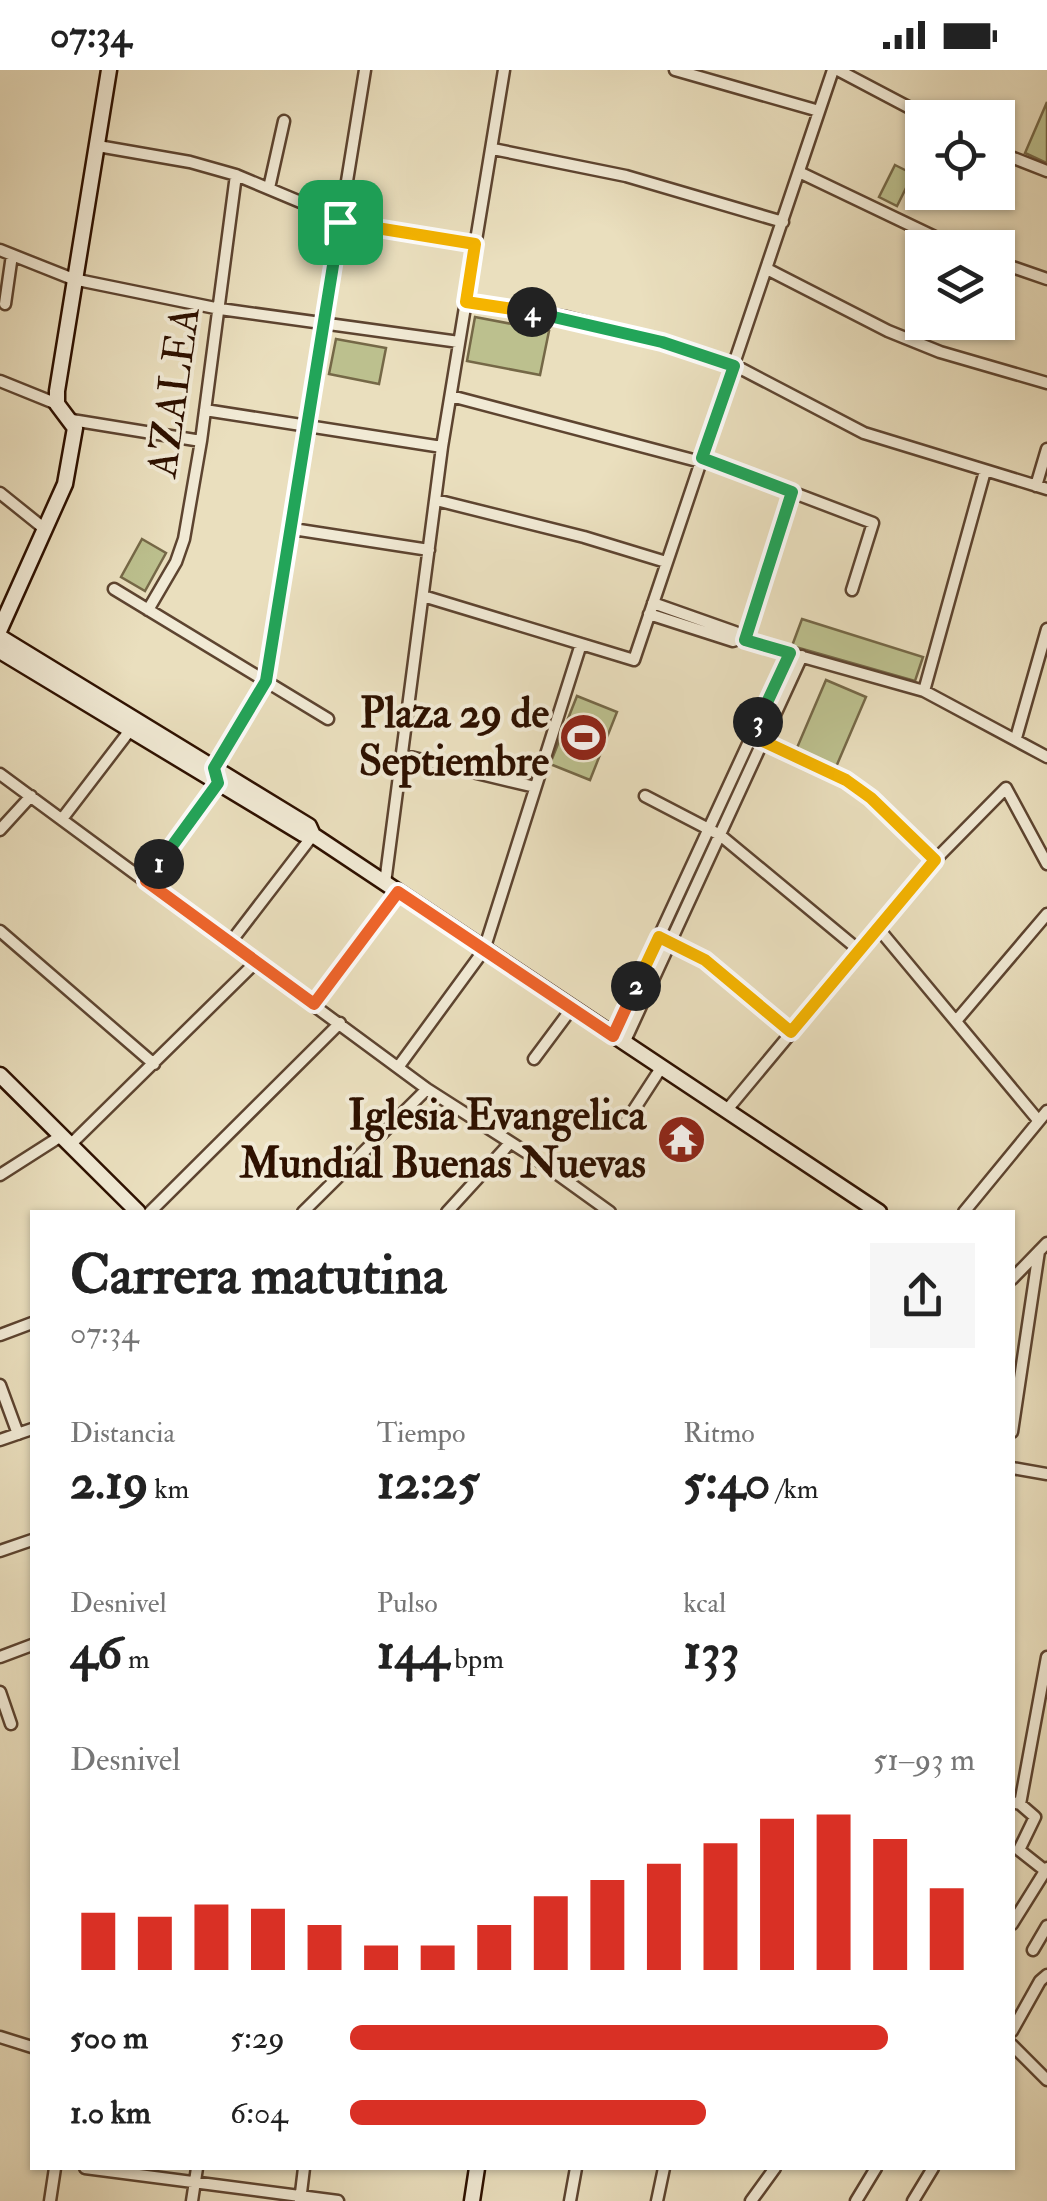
<!DOCTYPE html>
<html lang="es">
<meta charset="utf-8">
<style>
:root{--surface:#fff;--page:#f6f6f6;--text:#222;--muted:#767676;--accent:#d93025}
body{margin:0;font-family:"IM FELL Double Pica",serif;background:var(--page);color:var(--text);height:100vh;display:flex;flex-direction:column;font-size:38px;white-space:nowrap}
*{box-sizing:border-box;margin:0}
p{font-size:32px;color:var(--muted)}
.icon{flex:none;width:55px;height:55px;fill:none;stroke:currentColor;stroke-width:2;stroke-linecap:round;stroke-linejoin:round}
.map{position:relative;flex:1;overflow:hidden}
.details{position:absolute;left:30px;top:1140px;width:985px;height:960px;display:flex;flex-direction:column;background:var(--surface);border-radius:0px;box-shadow:0 2px 8px #0004}
.details>*{flex:none}
.tools{position:absolute;left:905px;top:30px;display:grid;gap:20px}
.tools a{display:grid;place-items:center;width:110px;height:110px;border-radius:0px;background:var(--surface);box-shadow:0 2px 8px #0004;font-size:50px}
.pin{position:absolute;display:grid;place-items:center;width:85px;height:85px;color:#fff;margin:-42px;border-radius:20px;box-shadow:0 5px 15px #0006}
.km{position:absolute;width:50px;height:50px;margin:-25px;border-radius:50%;background:#222;color:#fff;font-size:28px;line-height:50px;text-align:center}
.round{display:grid;place-items:center;flex:none;width:105px;height:105px;border-radius:0px;background:var(--page)}
.headline{display:flex;align-items:center;justify-content:space-between;height:170px;padding:0 40px}
h1{font-size:55px;font-weight:700;line-height:75px}
.stats{display:grid;grid-template-columns:repeat(3,1fr);gap:15px;height:170px;padding:10px 40px}
.stats div{display:grid;align-content:center}
.stats b{font-size:50px;font-weight:700}
.stats small{font-size:28px;font-weight:400}
.stats p{font-size:28px}
.chart{height:280px;padding:20px 40px}
.chart p{display:flex;justify-content:space-between}
.chart svg{width:100%;height:180px;margin-top:10px;stroke:var(--accent);stroke-width:6}
ul{padding:0 40px;list-style:none;font-size:32px}
li{display:grid;grid-template-columns:160px 120px 1fr;align-items:center;height:75px}
li i{height:25px;border-radius:12px;background:var(--accent)}
.status{display:flex;justify-content:space-between;align-items:center;height:70px;padding:0 50px;background:var(--surface);direction:ltr}
.status svg{height:28px;fill:currentColor}
.map>svg:first-child{display:block}
.green{fill:#bcc08e;stroke:#756847;stroke-width:2.5}
.lines{fill:none;stroke-linecap:round;stroke-linejoin:round}
.street-casing{stroke:#5d4430;stroke-width:15}
.secondary-casing{stroke:#2e1100;stroke-width:19}
.street{stroke:#f1ead5;stroke-width:10}
.secondary{stroke:#f1ead5;stroke-width:14}
.split-1-casing{stroke:#fff;stroke-width:20}
.split-2-casing{stroke:#fff;stroke-width:20}
.split-3-casing{stroke:#fff;stroke-width:20}
.split-4-casing{stroke:#fff;stroke-width:20}
.split-5-casing{stroke:#fff;stroke-width:20}
.split-1{stroke:#22a559;stroke-width:12}
.split-2{stroke:#f0652b;stroke-width:12}
.split-3{stroke:#f5b400;stroke-width:12}
.split-4{stroke:#22a559;stroke-width:12}
.split-5{stroke:#f5b400;stroke-width:12}
.labels{text-anchor:middle;dominant-baseline:central;stroke-width:8;stroke-linejoin:round;paint-order:stroke}
.street-label{font-size:42px;fill:#2e1100;stroke:#f1ead5}
.poi-label{font-size:42px;font-weight:bold;fill:#2e1100;stroke:#f1ead5;text-anchor:end}
</style>
<div class="status"><b>07:34</b><svg viewBox="0 0 49 12"><path d="M0 12V9h3v3zM5 12V6h3v6zM10 12V3h3v9zM15 12V0h3v12zM26 1h20v11H26zM47 4h2v5h-2z"/></svg></div>
<div class="map">
<svg width="1047" height="2131" viewBox="0 0 1047 2131">
<rect width="100%" height="100%" fill="#eadfbe"/>
<filter id="stains"><feTurbulence type="fractalNoise" baseFrequency=".002" numOctaves="4"/><feColorMatrix values="0 0 0 0 .2 0 0 0 0 .09 0 0 0 0 .02 0 0 0 .5 -.17"/></filter>
<radialGradient id="worn" r=".72"><stop offset=".6" stop-color="#630" stop-opacity="0"/><stop offset="1" stop-color="#630" stop-opacity=".3"/></radialGradient>
<path class="green" d="M1047,32V93L1025,83Z
M895,95L913,104L897,136L879,127Z
M475,247L549,261L540,305L467,291Z
M336,269L386,278L379,314L329,304Z
M142,469L166,483L145,521L121,507Z
M802,549L923,587L915,611L792,576Z
M826,610L866,627L836,697L796,680Z
M577,626L617,642L590,710L550,694Z"/>
<g class="lines">
<defs>
<path id="street" d="M675,0L819,41
M838,0L929,48
M98,76L190,92L236,105L341,149
M493,79L626,106L783,152
M998,82L1047,101
M799,102L958,178
M269,118L284,51
M340,152L475,174
M0,180L73,209L220,239L459,272
M998,192L1047,209
M767,199L888,261L940,282L1047,313
M466,232L566,247L662,272L734,295L864,363L1047,419
M5,234L12,185
M0,311L57,334
M451,326L701,392
M205,340L442,377
M72,350L201,371
M702,388L873,453L852,520
M1036,416L1047,379
M0,423L46,460
M436,430L584,467L666,492
M293,459L429,480
M114,519L328,649
M423,526L634,590L833,0
M653,533L735,562L739,569
M148,540L176,492L184,469L201,371L236,105
M649,544L733,571L739,569L924,621L1047,687
M745,570L792,422
M924,621L985,401
M1016,668L1047,559
M761,669L846,710L871,728L935,790
M402,685L535,717
M0,704L427,1019L535,1088L610,1142
M645,726L720,765L860,881
M62,749L134,655
M0,760L31,726
M146,811L218,713L215,698L266,611L365,0
M385,813L442,377L504,0
M878,858L1038,1050
M0,861L154,994
M668,870L705,890L791,962
M230,873L313,765
M314,934L398,822
M956,951L1047,844
M613,966L790,583
M624,973L802,586
M534,989L572,938
M399,996L484,880L581,574
M726,1041L935,790L1006,718L1047,794
M624,1055L661,998
M70,1075L256,892
M0,1105L61,1066
M150,1142L340,953
M303,1142L427,1019
M447,1142L510,1073
M964,1142L1047,1041
M1012,1209L1047,1173
M0,1265L32,1253
M0,1315L18,1364
M1012,1362L1039,1181
M0,1370L32,1359
M1012,1398L1047,1404
M0,1481L32,1470
M0,1587L32,1575
M0,1622L11,1654
M1012,1732L1020,1734L1035,1747L1019,1780L1047,1802
M1020,1734L1047,1587
M1012,1854L1047,1798
M1033,1880L1047,1856
M1012,1961L1040,1911L1047,1905
M0,1967L32,1977
M1012,1975L1047,2010
M85,2098L338,2131
M50,2131L55,2098
M192,2131L197,2098
M300,2131L304,2098
M570,2131L576,2098
M657,2131L664,2098
M751,2131L775,2098
M856,2131L876,2098
M913,2131L933,2098"/>
<path id="secondary" d="M0,559L65,414L75,358L57,334V321L109,0
M0,567L309,756L313,765L879,1142
M0,581L303,764H311
M0,1005L138,1142
M472,2131L477,2098"/>
</defs>
<use href="#street" class="street-casing"/>
<use href="#secondary" class="secondary-casing"/>
<use href="#street" class="street"/>
<use href="#secondary" class="secondary"/>
</g>
<g class="lines">
<defs>
<path id="split-1" d="M159,794L218,713L214,698L266,611L340,152"/>
<path id="split-2" d="M159,794L146,811L314,934L398,822L613,966L636,916"/>
<path id="split-3" d="M636,916L659,867L705,890L791,962L935,790L871,728L846,710L752,666L758,652"/>
<path id="split-4" d="M532,242L662,272L734,296L702,388L792,422L745,570L790,583L758,652"/>
<path id="split-5" d="M340,152L475,174L466,232L532,242"/>
</defs>
<use href="#split-1" class="split-1-casing"/>
<use href="#split-2" class="split-2-casing"/>
<use href="#split-3" class="split-3-casing"/>
<use href="#split-4" class="split-4-casing"/>
<use href="#split-5" class="split-5-casing"/>
<use href="#split-1" class="split-1"/>
<use href="#split-2" class="split-2"/>
<use href="#split-3" class="split-3"/>
<use href="#split-4" class="split-4"/>
<use href="#split-5" class="split-5"/>
</g>
<defs>
<symbol id="stadium-disc" viewBox="-11 -11 22 22"><circle r="9.5" fill="#8f2418" stroke="#f1ead5"/><path d="M0-5a6.5 5 0 1 0 0 10a6.5 5 0 1 0 0-10ZM-3.5-1.8h7v3.6h-7Z" fill="#fff"/></symbol>
<symbol id="temple-disc" viewBox="-11 -11 22 22"><circle r="9.5" fill="#8f2418" stroke="#f1ead5"/><path d="M0-6L5-2H3V0L6.5 2.5H4V6H1.5V3h-3V6H-4V2.5H-6.5L-3 0V-2H-5Z" fill="#fff"/></symbol>
</defs>
<g fill-rule="evenodd">
<use href="#stadium-disc" x="556" y="640" width="55" height="55"/>
<use href="#temple-disc" x="654" y="1042" width="55" height="55"/>
</g>
<g class="labels">
<g class="street-label">
<text transform="translate(174 322) rotate(-82)">AZALEA</text>
</g>
<g class="poi-label">
<text x="549" y="644">Plaza 29 de<tspan x="549" dy="48">Septiembre</tspan></text>
<text x="646" y="1046">Iglesia Evangelica<tspan x="646" dy="48">Mundial Buenas Nuevas</tspan></text>
</g>
</g>
<rect width="100%" height="100%" filter="url(#stains)"/>
<rect width="100%" height="100%" fill="url(#worn)"/>
</svg>
<div class="tools">
<a><svg class="icon" aria-label="locate" viewBox="0 0 24 24"><circle cx="12" cy="12" r="6"/><path d="M12 2v4M12 18v4M2 12h4M18 12h4"/></svg></a>
<a><svg class="icon" aria-label="layers" viewBox="0 0 24 24"><path d="M12 4l9 5-9 5-9-5zM3 14l9 5 9-5"/></svg></a>
</div>
<div class="pin" style="left:340px;top:152px;background:#1e9e55"><svg class="icon" aria-label="arrive" viewBox="0 0 24 24"><path d="M6 21V4h12l-3 4 3 4H6"/></svg></div>
<b class="km" style="left:159px;top:794px">1</b>
<b class="km" style="left:636px;top:916px">2</b>
<b class="km" style="left:758px;top:652px">3</b>
<b class="km" style="left:532px;top:242px">4</b>
<section class="details">
<div class="headline"><div><h1>Carrera matutina</h1><p>07:34</p></div><a class="round"><svg class="icon" aria-label="share" viewBox="0 0 24 24"><path d="M12 15V3M7 8l5-5 5 5M5 13v7h14v-7"/></svg></a></div>
<div class="stats">
<div><p>Distancia</p><b>2.19<small> km</small></b></div>
<div><p>Tiempo</p><b>12:25</b></div>
<div><p>Ritmo</p><b>5:40<small> /km</small></b></div>
</div>
<div class="stats">
<div><p>Desnivel</p><b>46<small> m</small></b></div>
<div><p>Pulso</p><b>144<small> bpm</small></b></div>
<div><p>kcal</p><b>133</b></div>
</div>
<div class="chart"><p><span>Desnivel</span>51–93 m</p>
<svg viewBox="0 0 160 44" preserveAspectRatio="none"><path d="M5 44V30M15 44V31M25 44V28M35 44V29M45 44V33M55 44V38M65 44V38M75 44V33M85 44V26M95 44V22M105 44V18M115 44V13M125 44V7M135 44V6M145 44V12M155 44V24"/></svg>
</div>
<ul>
<li><b>500 m</b>5:29<i style="width:86%"></i></li>
<li><b>1.0 km</b>6:04<i style="width:57%"></i></li>
</ul>
</section>
</div>
